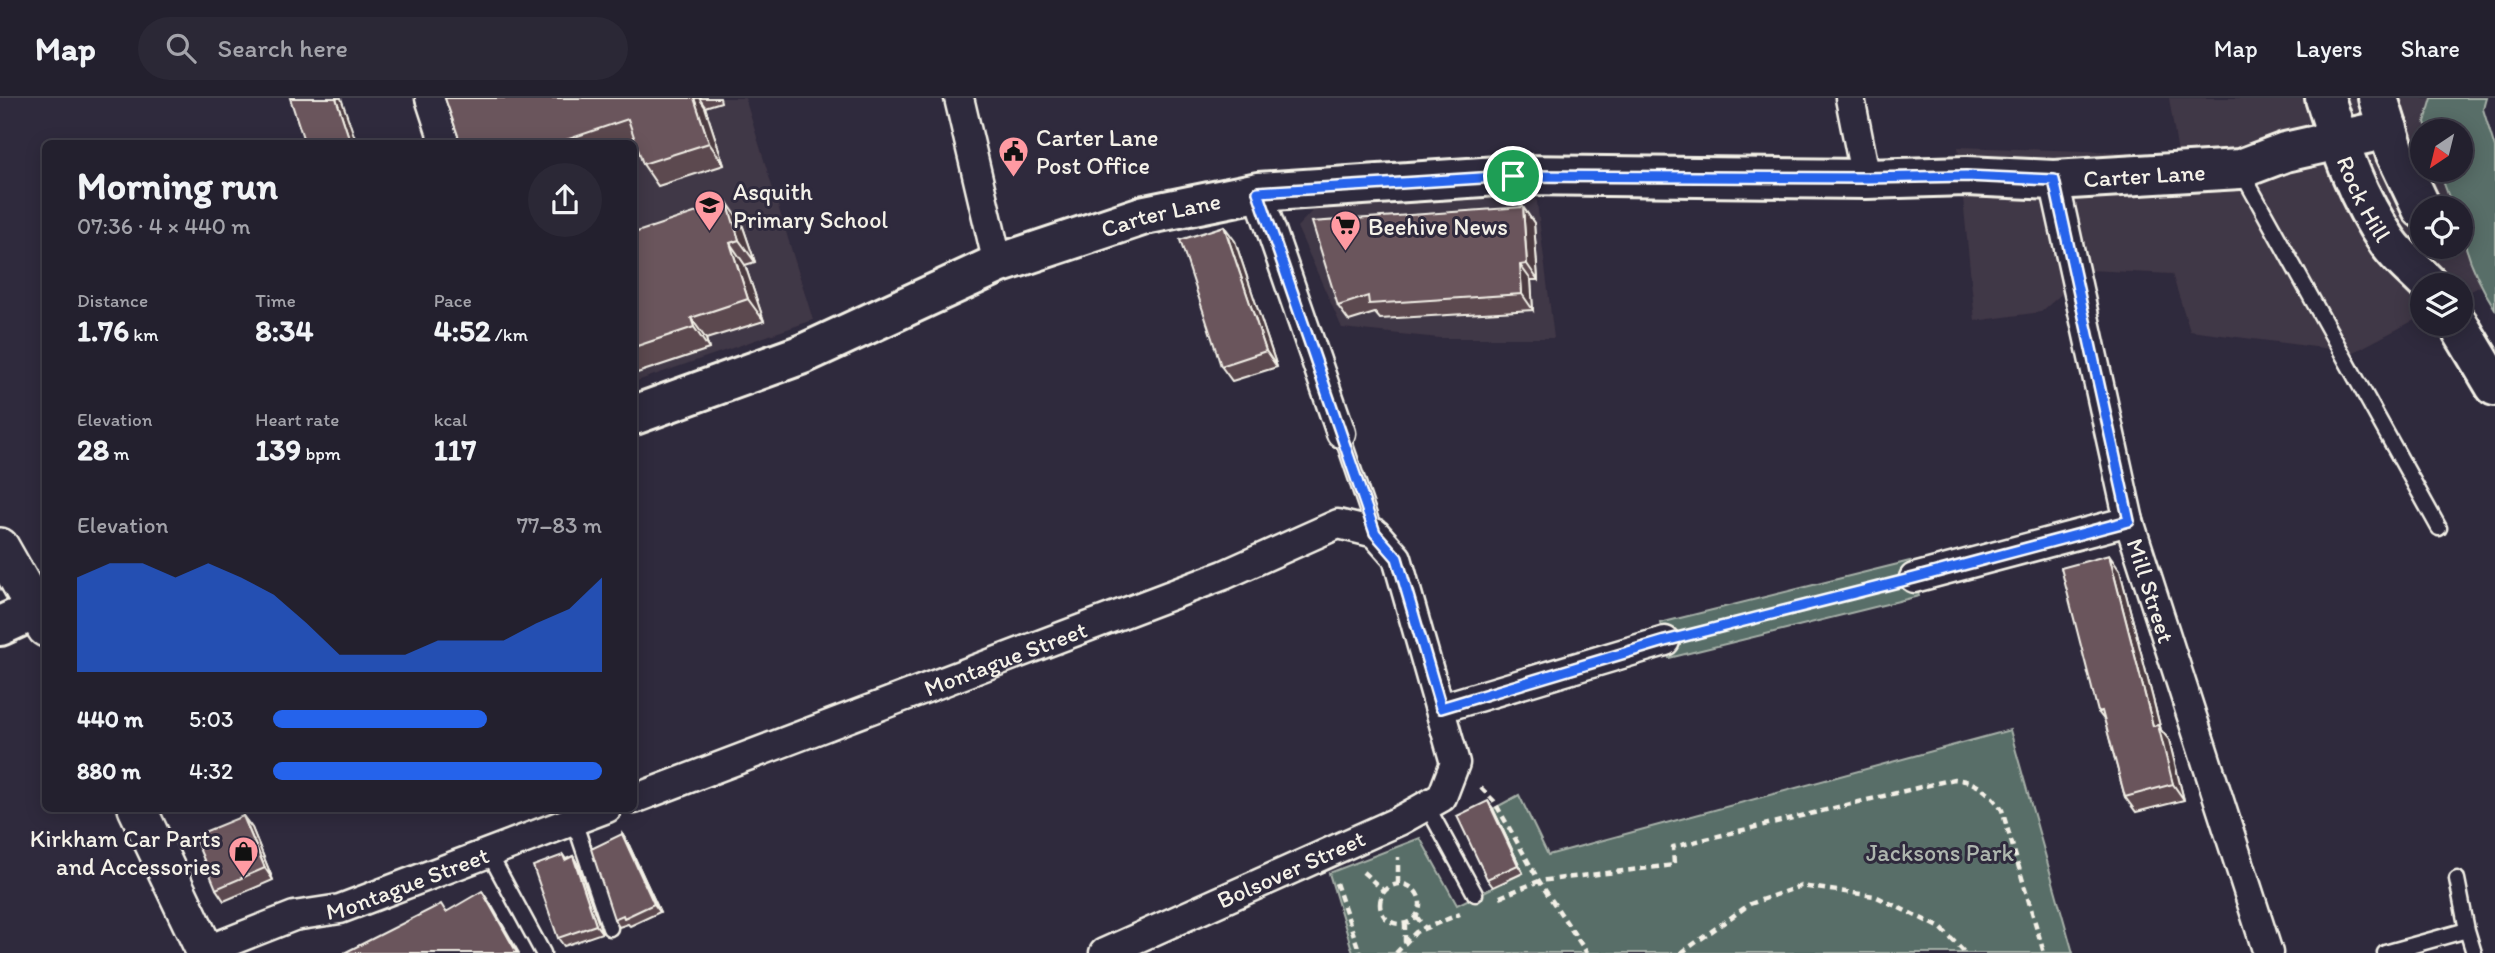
<!DOCTYPE html>
<meta charset="utf-8">
<style>
:root{--surface:#23202e;--page:#2b2836;--text:#f1f3f6;--muted:#a3a3aa;--line:#403e4a;--accent:#2563eb}
body{margin:0;font-family:Itim,sans-serif;background:var(--page);color:var(--text);height:100vh;display:flex;flex-direction:column;font-size:26px;white-space:nowrap}
*{box-sizing:border-box;margin:0}
p{font-size:23px;color:var(--muted)}
.icon{flex:none;width:38px;height:38px;fill:none;stroke:currentColor;stroke-width:2;stroke-linecap:round;stroke-linejoin:round}
.map{position:relative;flex:1;overflow:hidden}
.sheet{position:absolute;left:42px;top:42px;width:595px;height:672px;display:flex;flex-direction:column;background:var(--surface);border-radius:10px;box-shadow:0 4px 18px #0003,0 0 0 2px var(--line)}
.sheet>*{flex:none}
.needle{width:46px;rotate:215deg}
.controls{position:absolute;left:2410px;top:21px;display:grid;gap:14px}
.controls a{display:grid;place-items:center;width:63px;height:63px;border-radius:50%;background:var(--surface);box-shadow:0 4px 18px #0003,0 0 0 2px var(--line);font-size:35px}
.pin{position:absolute;display:grid;place-items:center;width:60px;height:60px;color:#fff;margin:-30px;border:4px solid #fff;border-radius:50%;box-shadow:0 2px 7px #0007}
.round{display:grid;place-items:center;flex:none;width:74px;height:74px;border-radius:37px;background:var(--page)}
.head{display:flex;align-items:center;justify-content:space-between;height:119px;padding:0 35px}
h1{font-size:38px;font-weight:700;line-height:52px}
.metrics{display:grid;grid-template-columns:repeat(3,1fr);gap:10px;height:119px;padding:7px 35px}
.metrics div{display:grid;align-content:center}
.metrics b{font-size:30px;font-weight:700}
.metrics small{font-size:19px;font-weight:400}
.metrics p{font-size:19px}
.chart{height:196px;padding:14px 35px}
.chart p{display:flex;justify-content:space-between}
.chart svg{width:100%;height:126px;margin-top:7px;fill:var(--accent);opacity:.7}
ul{padding:0 35px;list-style:none;font-size:23px}
li{display:grid;grid-template-columns:112px 84px 1fr;align-items:center;height:52px}
li i{height:18px;border-radius:9px;background:var(--accent)}
header{display:flex;align-items:center;gap:42px;box-sizing:border-box;height:98px;padding:0 35px;background:var(--surface);border-bottom:2px solid var(--line)}
header strong{font-size:33px}
nav{display:flex;gap:38px;margin-inline-start:auto;font-size:24px}
.search{width:490px;height:63px;background:var(--page);display:flex;align-items:center;gap:18px;box-sizing:border-box;padding:0 24px;border-radius:38px;color:var(--muted);font-size:26px}
.map>svg:first-child{display:block}
.built{fill:#413746}
.green{fill:#596e68;stroke:#a6b0a8;stroke-width:2}
.lines{fill:none;stroke-linecap:round;stroke-linejoin:round}
.service-casing{stroke:#f4f1e8;stroke-width:19}
.minor-casing{stroke:#f4f1e8;stroke-width:33}
.tertiary-casing{stroke:#f4f1e8;stroke-width:42}
.secondary-casing{stroke:#f4f1e8;stroke-width:44}
.primary-casing{stroke:#f4f1e8;stroke-width:44}
.path{stroke:#f4f1e8;stroke-width:4.5;stroke-dasharray:7 5;stroke-linecap:butt}
.service{stroke:#2f2a3d;stroke-width:14}
.minor{stroke:#2f2a3d;stroke-width:28}
.tertiary{stroke:#2f2a3d;stroke-width:37}
.secondary{stroke:#2f2a3d;stroke-width:38}
.primary{stroke:#2f2a3d;stroke-width:38}
.wall{fill:#5c484f;stroke:#f4f1e8;stroke-width:2}
.shaded-wall{fill:#4b3b40;stroke:#f4f1e8;stroke-width:2}
.building{fill:#6b545c;stroke:#f4f1e8;stroke-width:2}
.route-casing{stroke:#fff;stroke-width:14}
.route{stroke:#2563eb;stroke-width:9}
.labels{text-anchor:middle;dominant-baseline:central;stroke-width:6;stroke-linejoin:round;paint-order:stroke}
.poi-label{font-size:24px;fill:#f4f1e8;stroke:#2f2a3d;text-anchor:start}
.street-label{font-size:24px;fill:#f4f1e8;stroke:#2f2a3d}
.park-label{font-size:24px;fill:#aeb6ae;stroke:#2f2a3d}
</style>
<header>
<strong>Map</strong>
<div class="search"><svg class="icon" aria-label="search" viewBox="0 0 24 24"><circle cx="10" cy="10" r="6"/><path d="M15 15l6 6"/></svg>Search here</div>
<nav><a>Map</a><a>Layers</a><a>Share</a></nav>
</header>
<div class="map">
<svg width="2495" height="855" viewBox="0 0 2495 855">
<rect width="100%" height="100%" fill="#2f2a3d"/>
<filter id="ink" filterUnits="userSpaceOnUse"><feTurbulence type="fractalNoise" baseFrequency=".0143" numOctaves="2"/><feDisplacementMap in="SourceGraphic" scale="14" xChannelSelector="R" yChannelSelector="G"/><feConvolveMatrix kernelMatrix="1 2 1 2 8 2 1 2 1" color-interpolation-filters="sRGB"/></filter>
<g filter="url(#ink)">
<path class="built" d="M447,0H745L813,222L634,284V46Z
M2169,0H2432L2425,24L2428,33H2422V72H2439L2453,110H2422V149H2460L2461,132L2481,188L2461,198L2460,187H2422V218L2354,254L2190,233L2172,176L2089,172L2041,214L1975,223L1958,49L2178,56Z
M1535,89L1554,240H1439L1342,230L1297,129L1314,111Z"/>
<path class="green" d="M2432,0H2486L2483,11L2495,50V211C2476,181 2460,146 2460,110H2453L2439,72H2460V33H2428L2425,24Z
M1910,463L1919,498L1669,560L1660,525Z
M2010,632L2073,855H1353L1329,775L1420,740L1457,807L1523,775L1493,711L1519,697L1548,757Z"/>
<g class="lines">
<defs>
<path id="service" d="M2241,73L2439,430
M1341,335L1375,435
M1427,708L1475,796
M574,723L610,830
M489,755L543,855
M2457,781L2467,832
M2385,855L2467,832L2474,855"/>
<g id="minor">
<path d="M430,0L445,46"/>
<path d="M959,0L998,166"/>
<path d="M1850,0L1866,81"/>
<path id="s1" d="M2054,82L2129,423L2268,855"/>
<path d="M1258,94L1341,335"/>
<path d="M1914,480L2129,423"/>
<path d="M1441,610L1665,543"/>
<path id="s2" d="M634,701L1224,477L1338,426L1375,435L1397,460L1455,665L1442,699L1399,723L1104,855"/>
<path id="s3" d="M205,853L294,818L340,811L607,710"/>
</g>
<path id="tertiary" d="M0,449L46,530
M137,710L206,855"/>
<g id="secondary">
<path id="s4" d="M634,317L803,256L998,166L1145,117L1258,94L1513,77L1866,81L1966,78L2054,82L2240,71L2285,54L2388,31"/>
<path d="M0,528L46,507"/>
</g>
<g id="primary">
<path id="s5" d="M2325,0C2341,51 2357,100 2388,144C2399,160 2416,173 2429,187"/>
<path d="M2378,0L2395,54L2422,111"/>
<path d="M2458,226L2495,288"/>
</g>
</defs>
<use href="#service" class="service-casing"/>
<use href="#minor" class="minor-casing"/>
<use href="#tertiary" class="tertiary-casing"/>
<use href="#secondary" class="secondary-casing"/>
<use href="#primary" class="primary-casing"/>
<path class="path" d="M1696,535L1884,488
M1481,690L1494,703L1539,783L1587,855
M1363,774L1384,793
M1336,785L1360,855
M1398,786V759
M1380 806a20 20 0 1 1 40 0a20 20 0 1 1-40 0Z
M1500,799L1539,783L1674,767L1673,749L1954,681C1976,683 1990,694 2002,712L2044,855
M1416,818L1425,830
M1405,825V845
M1396,855L1416,834L1460,816
M1681,855L1750,806L1801,788L1875,798L1941,830L1965,855"/>
<use href="#service" class="service"/>
<use href="#minor" class="minor"/>
<use href="#tertiary" class="tertiary"/>
<use href="#secondary" class="secondary"/>
<use href="#primary" class="primary"/>
</g>
<path class="wall" d="M445,0H720L721,4L705,9L724,67L658,88L643,66L636,45L461,46Z
M1523,109L1534,125L1538,182H1531L1533,212L1380,221L1375,215L1349,223L1338,208Z
M742,126L755,164L745,167L764,223L706,241L709,251L634,276V135Z
M1235,143L1277,269L1232,283L1221,268Z
M2120,473L2161,632L2169,642L2184,702L2136,714L2125,699L2105,623L2098,614Z
M1493,711L1523,775L1493,789L1487,781Z
M243,718L252,730L273,782L224,803L216,791Z
M622,736L628,745L660,814L630,828L628,826L619,829L614,821Z
M563,757L566,761L573,758L578,767L602,835L564,848L558,840Z"/>
<path class="shaded-wall" d="M336,0H341L357,46H351Z
M694,0H699L705,9L724,67L709,45Z
M727,104L742,126L755,164L739,142Z
M1523,109L1534,125L1538,182L1527,166Z
M1224,128L1235,143L1277,269L1266,253Z
M730,145L745,167L764,223L748,201Z
M1520,167L1531,182L1533,212L1522,196Z
M691,220L706,241L709,251L694,229Z
M2109,457L2120,473L2161,632L2169,642L2184,702L2173,686L2153,628Z
M1488,703L1493,711L1523,775L1518,767Z
M243,718L252,730L273,782L265,770Z
M622,736L628,745L660,814L654,806Z
M573,758L578,767L602,835L596,827Z
M482,793L492,808L519,855H517Z"/>
<path class="building" d="M290,0H336L351,46H305Z
M445,0H694L709,45L643,66L628,21L554,46H461Z
M727,104L739,142L730,145L748,201L691,220L694,229L634,249V135Z
M1523,109L1527,166L1520,167L1522,196L1369,206L1368,198L1338,208L1312,124Z
M1224,128L1266,253L1221,268L1180,142Z
M2109,457L2153,628L2158,627L2173,686L2125,699L2102,613L2098,614L2061,470Z
M1488,703L1518,767L1487,781L1457,718Z
M243,718L265,770L216,791L194,738Z
M622,736L654,806L624,820L623,817L614,821L591,751Z
M563,757L565,762L573,758L596,827L558,840L533,768Z
M482,793L517,855H344L441,806L446,814Z"/>
</g>
<g class="lines" filter="url(#ink)">
<defs>
<path id="route" d="M1513,78L1866,80L1966,78L2054,82L2129,423L1914,480L1665,543L1441,610L1397,460L1375,435L1258,94Z"/>
</defs>
<use href="#route" class="route-casing"/>
<use href="#route" class="route"/>
</g>
<defs>
<symbol id="civic-pin" viewBox="-11 -11 22 30"><path d="M0 17L-7.5 6A9.5 9.5 0 1 1 7.5 6Z" fill="#ff9aa2" stroke="#2f2a3d"/><path d="M-.6-6.5H3V-4.5H.6V-3L4-1V1h2V6H-6V1h2V-1L-.6-3ZM-1.2 2.5V6h2.4V2.5Z" fill="#111"/></symbol>
<symbol id="school-pin" viewBox="-11 -11 22 30"><path d="M0 17L-7.5 6A9.5 9.5 0 1 1 7.5 6Z" fill="#ff9aa2" stroke="#2f2a3d"/><path d="M0-5L7-2L0 1L-7-2ZM-4 1L0 2.5L4 1V4Q0 6-4 4Z" fill="#111"/></symbol>
<symbol id="supermarket-pin" viewBox="-11 -11 22 30"><path d="M0 17L-7.5 6A9.5 9.5 0 1 1 7.5 6Z" fill="#ff9aa2" stroke="#2f2a3d"/><path d="M-6-5.5h2.5l.6 2H6L4.5 2H-2.5L-4.4-4H-6ZM-1.5 3.2a1.3 1.3 0 1 0 .1 0ZM3 3.2a1.3 1.3 0 1 0 .1 0Z" fill="#111"/></symbol>
<symbol id="shop-pin" viewBox="-11 -11 22 30"><path d="M0 17L-7.5 6A9.5 9.5 0 1 1 7.5 6Z" fill="#ff9aa2" stroke="#2f2a3d"/><path d="M-5-2.5h2.3a2.7 3.5 0 0 1 5.4 0H5L5.5 6h-11ZM-1.5-2.5h3a1.5 2.3 0 0 0-3 0Z" fill="#111"/></symbol>
</defs>
<g fill-rule="evenodd">
<use href="#civic-pin" x="996" y="36" width="35" height="47"/>
<use href="#school-pin" x="692" y="90" width="35" height="47"/>
<use href="#supermarket-pin" x="1328" y="110" width="35" height="47"/>
<use href="#shop-pin" x="226" y="736" width="35" height="47"/>
</g>
<g class="labels">
<g class="poi-label">
<text x="1036" y="39">Carter Lane<tspan x="1036" dy="28">Post Office</tspan></text>
<text x="733" y="93">Asquith<tspan x="733" dy="28">Primary School</tspan></text>
<text x="1368" y="128">Beehive News</text>
<text x="221" y="740" text-anchor="end">Kirkham Car Parts<tspan x="221" dy="28">and Accessories</tspan></text>
</g>
<g class="street-label">
<text stroke="none"><textPath href="#s4" startOffset="1552">Carter Lane</textPath></text>
<text stroke="none"><textPath href="#s5" startOffset="108">Rock Hill</textPath></text>
<text stroke="none"><textPath href="#s4" startOffset="565">Carter Lane</textPath></text>
<text stroke="none"><textPath href="#s1" startOffset="422">Mill Street</textPath></text>
<text stroke="none"><textPath href="#s2" startOffset="397">Montague Street</textPath></text>
<text transform="translate(1291 771) rotate(-24)">Bolsover Street</text>
<text stroke="none"><textPath href="#s3" startOffset="214">Montague Street</textPath></text>
</g>
<g class="park-label">
<text x="1940" y="754">Jacksons Park</text>
</g>
</g>
</svg>
<div class="controls">
<a><svg class="needle" viewBox="-14 -14 28 28"><path d="M0-13l5 13h-10z" fill="#e53935"/><path d="M0 13l5-13h-10z" fill="#a3a3aa"/></svg></a>
<a><svg class="icon" aria-label="locate" viewBox="0 0 24 24"><circle cx="12" cy="12" r="6"/><path d="M12 2v4M12 18v4M2 12h4M18 12h4"/></svg></a>
<a><svg class="icon" aria-label="layers" viewBox="0 0 24 24"><path d="M12 4l9 5-9 5-9-5zM3 14l9 5 9-5"/></svg></a>
</div>
<div class="pin" style="left:1513px;top:78px;background:#1e9e55"><svg class="icon" aria-label="arrive" viewBox="0 0 24 24"><path d="M6 21V4h12l-3 4 3 4H6"/></svg></div>
<section class="sheet">
<div class="head"><div><h1>Morning run</h1><p>07:36 · 4 × 440 m</p></div><a class="round"><svg class="icon" aria-label="share" viewBox="0 0 24 24"><path d="M12 15V3M7 8l5-5 5 5M5 13v7h14v-7"/></svg></a></div>
<div class="metrics">
<div><p>Distance</p><b>1.76<small> km</small></b></div>
<div><p>Time</p><b>8:34</b></div>
<div><p>Pace</p><b>4:52<small> /km</small></b></div>
</div>
<div class="metrics">
<div><p>Elevation</p><b>28<small> m</small></b></div>
<div><p>Heart rate</p><b>139<small> bpm</small></b></div>
<div><p>kcal</p><b>117</b></div>
</div>
<div class="chart"><p><span>Elevation</span>77–83 m</p>
<svg viewBox="0 0 160 44" preserveAspectRatio="none"><path d="M0 44V11L10 6L20 6L30 11L40 6L50 11L60 17L70 27L80 38L90 38L100 38L110 33L120 33L130 33L140 27L150 22L160 11V44z"/></svg>
</div>
<ul>
<li><b>440 m</b>5:03<i style="width:65%"></i></li>
<li><b>880 m</b>4:32<i style="width:100%"></i></li>
</ul>
</section>
</div>
